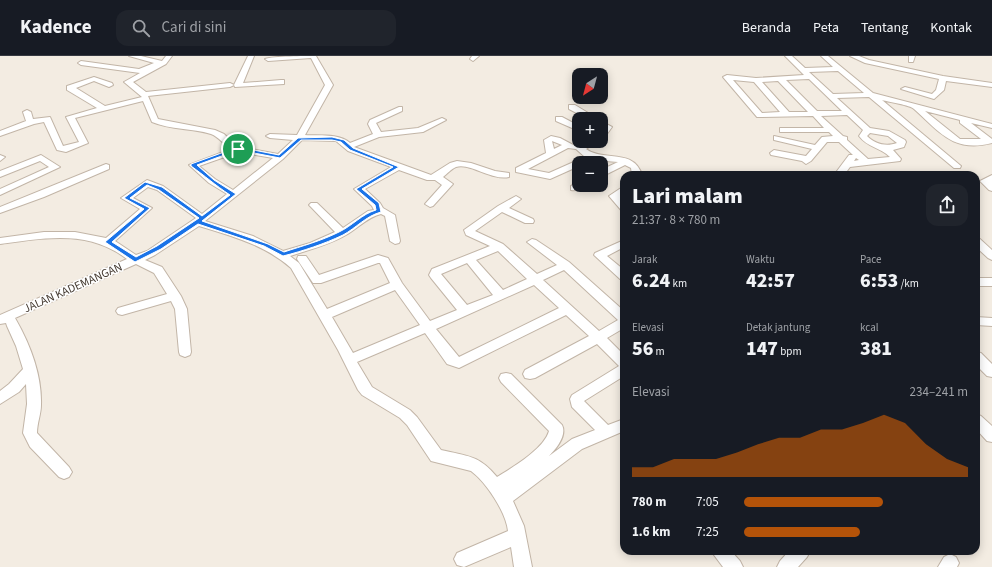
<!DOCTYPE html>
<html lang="id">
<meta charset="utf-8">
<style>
:root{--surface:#171b24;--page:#20242c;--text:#f1f3f6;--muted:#9ea1a6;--line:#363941;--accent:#b45309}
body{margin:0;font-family:"Source Sans 3",sans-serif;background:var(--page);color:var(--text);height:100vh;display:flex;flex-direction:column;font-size:15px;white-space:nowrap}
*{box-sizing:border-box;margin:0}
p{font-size:13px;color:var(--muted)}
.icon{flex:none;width:22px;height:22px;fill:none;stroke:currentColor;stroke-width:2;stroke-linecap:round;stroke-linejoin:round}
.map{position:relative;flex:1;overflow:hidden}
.drawer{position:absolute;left:620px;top:115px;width:360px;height:384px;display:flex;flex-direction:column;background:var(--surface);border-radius:12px;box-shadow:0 2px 10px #0003}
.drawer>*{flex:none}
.needle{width:26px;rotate:216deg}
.tools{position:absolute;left:572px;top:12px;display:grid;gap:8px}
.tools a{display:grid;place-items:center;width:36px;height:36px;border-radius:8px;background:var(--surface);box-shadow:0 2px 10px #0003;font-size:20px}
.pin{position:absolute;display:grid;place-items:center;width:34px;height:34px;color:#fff;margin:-17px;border:2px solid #fff;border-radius:50%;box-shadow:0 1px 4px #0007}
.round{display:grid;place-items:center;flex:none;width:42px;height:42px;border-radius:12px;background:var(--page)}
.head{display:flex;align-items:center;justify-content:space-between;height:68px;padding:0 12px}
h1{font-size:22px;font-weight:800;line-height:30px}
.figures{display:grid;grid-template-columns:repeat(3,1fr);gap:6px;height:68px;padding:4px 12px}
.figures div{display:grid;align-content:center}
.figures b{font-size:20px;font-weight:800}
.figures small{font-size:11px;font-weight:400}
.figures p{font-size:11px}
.chart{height:112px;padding:8px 12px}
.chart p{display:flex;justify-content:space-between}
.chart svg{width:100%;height:72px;margin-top:4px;fill:var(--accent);opacity:.7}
ul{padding:0 12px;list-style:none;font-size:13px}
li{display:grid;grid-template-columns:64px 48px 1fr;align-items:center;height:30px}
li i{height:10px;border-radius:5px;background:var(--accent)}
header{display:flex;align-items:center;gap:24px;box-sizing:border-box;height:56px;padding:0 20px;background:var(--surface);border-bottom:1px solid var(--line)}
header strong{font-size:19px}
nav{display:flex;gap:22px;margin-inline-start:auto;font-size:14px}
.search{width:280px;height:36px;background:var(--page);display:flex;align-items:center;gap:10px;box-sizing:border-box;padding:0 14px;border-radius:12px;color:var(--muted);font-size:15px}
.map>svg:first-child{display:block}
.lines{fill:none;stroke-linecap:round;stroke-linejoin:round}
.minor-casing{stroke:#c2b5a7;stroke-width:2}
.minor{fill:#fff;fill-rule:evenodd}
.route{fill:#1a73e8;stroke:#fff;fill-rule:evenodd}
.labels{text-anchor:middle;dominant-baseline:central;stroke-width:3;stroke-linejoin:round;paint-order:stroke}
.street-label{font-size:12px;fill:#453b32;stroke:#fff}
</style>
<header>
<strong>Kadence</strong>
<div class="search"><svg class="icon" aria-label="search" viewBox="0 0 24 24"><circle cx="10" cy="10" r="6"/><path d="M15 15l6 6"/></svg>Cari di sini</div>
<nav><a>Beranda</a><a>Peta</a><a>Tentang</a><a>Kontak</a></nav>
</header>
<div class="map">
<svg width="992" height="511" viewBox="0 0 992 511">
<rect width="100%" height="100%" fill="#f3ece2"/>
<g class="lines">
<defs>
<path id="minor" d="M129,0H141L162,5L166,0H172L166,8L133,26L146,36L230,27L234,29L230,31L148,40L158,63L215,74L224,78L232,86L241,91L278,98L293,84L270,82L266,80L270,78L297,79L325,29L311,2L268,5L265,3C273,0 305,0 316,0L333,29L305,79C318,80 339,77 350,87L373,78L368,68L370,64L399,51H402V55L376,67L381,76L418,72L442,62L446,64L423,76L379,81L354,91L431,119L450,107L457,105L471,107L495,115L509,117V121C492,125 469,106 456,111C451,113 447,118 443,121L453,128L433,150L430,151L425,148L442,129L435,124H427L399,114L365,133L380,147L383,152L395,159L400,185L399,187L395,188L390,185L385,160L381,158C368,161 358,172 346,179C329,189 309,194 290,200L299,207L327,253L390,227L380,207H378L321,227H313L297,203L298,200H306L319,219L378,199L388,202L402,227L430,265L457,254L431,222L429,219L432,213L490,190L466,179L464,174L498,150L516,140L521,143L509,152L533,163L534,165L533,167H525L502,156L475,175L503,188L537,218L557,209L527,186L532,183L536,184L569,206L624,255V272L607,282L624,299V320L584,345L608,369L624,363V375L582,393L513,445L524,470L532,511H514L511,491L464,511L457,509L454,503L457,497L508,475C506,456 486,426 471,415L431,405L407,369L400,362L362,339L358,334L338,294L291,212C265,189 232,180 199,170L155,199L145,204L162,211L181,240L187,253L191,296L190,299L185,301L180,299L179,296L175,253L171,245L122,259L118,258L116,255L118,252L167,238L154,217L136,208L15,262C30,288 42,319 41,349C41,358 37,367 37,377L69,411L72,416L69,421L64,423L59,421L30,391L23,377L27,348L26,328L19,336L0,348V335L9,328L23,313L16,290L7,270L6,267L0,268V259L127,203C88,173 45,182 0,188V182L44,176H75L106,182L140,153L121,142L147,124L163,130L202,158L227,138L209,127L189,109L231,93C223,88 219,81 211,78C192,72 171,74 152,66L143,45L75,62L88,87L66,96L57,94L44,66L34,68L0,80V75L26,65L23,56L27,54L31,56L33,63L50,61L63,90L79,86L66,61L97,52L67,34V30L94,21L112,27L113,29L109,31L94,25L76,32L105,50L142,41L124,26L140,17L81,9L78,7L81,5L139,13L154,7ZM302,84L336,85L348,95L391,111L354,133L372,150L374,154L368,155L343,172L317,147H311L309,149L311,151L335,176L310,187L283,195L253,180L205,165L283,103ZM239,96L273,102L233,134L215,123L199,110ZM148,131L157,134L196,162L147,195L136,199L115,185L152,152L133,142ZM498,195L527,223L503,234L476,204ZM467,207L493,239L467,249L441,218ZM564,214L618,264L599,275L543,224ZM534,229L559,252L459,301L436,273ZM395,234L420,269L353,297L332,261ZM566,259L589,280L525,314L523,318L525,322L530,323L535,322L597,288L619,310L572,339L570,343L572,351L595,374L572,383L549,400C557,392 567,379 562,369L511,318L506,317L501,318L499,322L501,326L549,375C544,393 513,411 497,421C479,399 467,400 441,394L417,361L410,354L372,331L357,306L425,277L447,308L459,312Z
M248,0H254L243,27L281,24H284V28L235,31L234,29Z
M472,0H479L473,5L470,3Z
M785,0H792L805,12L833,11L821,0H828L873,37L992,68V72L971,67L992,83V87C953,97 940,76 914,53C910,49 889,46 882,44L961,110L960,112H954L869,41L837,42L870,72L889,75L905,84L906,86L904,91L893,94L901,103L900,105L850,111L844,119H834L849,99H853L839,86H827L811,105L806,108L802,105L771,99L770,97L774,94L806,100L812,93L774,84V80L815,89L822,81L833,80L829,76H780V72H824L813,60L757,61L723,21L727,19L756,22L804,19ZM838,15L864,37L833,38L809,16ZM809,23L842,55H817L786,24ZM733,24L754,26L780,56L762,57ZM778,25L808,56H789L762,26ZM925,55L960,64V67L981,83H960ZM847,59L863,74L859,80C868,92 880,91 890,101L868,103L847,84V81L843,80L821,60ZM870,77L888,80L897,87C886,91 875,88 867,80ZM856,102L859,104L854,105Z
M850,0H859L869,4L943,20L992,27V31L946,25L944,34L934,43L901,33L905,31L932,38L936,34L939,23L865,7Z
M909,0H915L913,6H909Z
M569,49H575L598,63H588L569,53Z
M556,61H562L579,70V75L556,65Z
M601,65L612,71L604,82H601V75L603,72L601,70Z
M551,80L560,82L577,91L588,85H598L586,93C604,106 634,92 642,119H632L631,112L625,109L601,121V114L618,106L592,104L585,107H579V110L550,123L516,116V112L546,97L544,84ZM552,85L562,89L554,93ZM568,92L576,93L585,101L549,117L528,113Z
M0,99L5,101L0,105Z
M41,99L60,111L0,139V133L49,111L40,105L0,121V115Z
M106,108L109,109V113L44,141L0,157V151Z
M992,119V135L989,134L980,125Z
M579,126V129H585C582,133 576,135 571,134V130Z
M624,130V137L620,141L624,146V155L621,154L609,140Z
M976,182L980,183L992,194V204L988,202L976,191Z
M624,184V191L607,200L624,214V224L620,223L594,199L595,197Z
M976,222H992V230H976Z
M976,261L992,262V270L976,269Z
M976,296L981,297L992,308V321L987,320L976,309Z
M976,358L981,360L992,370V386L987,385L976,373Z
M711,495H731L740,505L743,511H723Z
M789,495H810L807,501L798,511H777L780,505Z
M950,498L956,501L959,507L957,511H938L944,501Z"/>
</defs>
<use href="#minor" class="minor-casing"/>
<use href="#minor" class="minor"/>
</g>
<path class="route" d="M332,81L344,84L353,92L399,111L362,133L379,147L381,156C366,160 356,172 343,179C324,188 303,195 283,200L264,190L198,168L161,193L135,206L105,186L144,153L124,142L145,126L162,131L202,160L230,139C215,129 205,120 191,110V108L238,91L279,99L298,82ZM301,84H332L341,86L350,94L393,111L356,133L375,149L376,154C362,158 352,170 339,176C321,185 302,190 284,196L268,188L202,165L236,138L214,124L197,109L238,94L280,102ZM147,129L159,134L199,162L157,190L136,201L112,186L150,152L130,142Z"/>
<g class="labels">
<g class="street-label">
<text transform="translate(73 232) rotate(-24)">JALAN KADEMANGAN</text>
</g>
</g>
</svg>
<div class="tools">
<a><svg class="needle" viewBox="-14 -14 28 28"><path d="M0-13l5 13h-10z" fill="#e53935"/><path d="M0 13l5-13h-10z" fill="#9ea1a6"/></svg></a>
<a>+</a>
<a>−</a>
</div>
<div class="pin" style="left:238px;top:93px;background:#1e9e55"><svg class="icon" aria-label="arrive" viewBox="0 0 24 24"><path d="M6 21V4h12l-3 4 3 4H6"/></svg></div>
<section class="drawer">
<div class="head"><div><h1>Lari malam</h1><p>21:37 · 8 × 780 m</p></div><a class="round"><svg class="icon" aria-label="share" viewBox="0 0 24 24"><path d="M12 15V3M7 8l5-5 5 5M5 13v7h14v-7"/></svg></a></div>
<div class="figures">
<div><p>Jarak</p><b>6.24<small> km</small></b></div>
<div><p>Waktu</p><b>42:57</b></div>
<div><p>Pace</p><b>6:53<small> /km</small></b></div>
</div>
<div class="figures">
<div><p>Elevasi</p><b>56<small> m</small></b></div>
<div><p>Detak jantung</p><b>147<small> bpm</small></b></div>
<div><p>kcal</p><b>381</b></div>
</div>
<div class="chart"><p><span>Elevasi</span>234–241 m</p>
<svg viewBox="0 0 160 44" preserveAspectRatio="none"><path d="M0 44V38L10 38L20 33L30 33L40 33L50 29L60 24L70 20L80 20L90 15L100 15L110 11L120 6L130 11L140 24L150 33L160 38V44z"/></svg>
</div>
<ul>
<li><b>780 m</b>7:05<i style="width:62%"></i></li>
<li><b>1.6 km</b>7:25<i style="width:52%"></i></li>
</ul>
</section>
</div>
